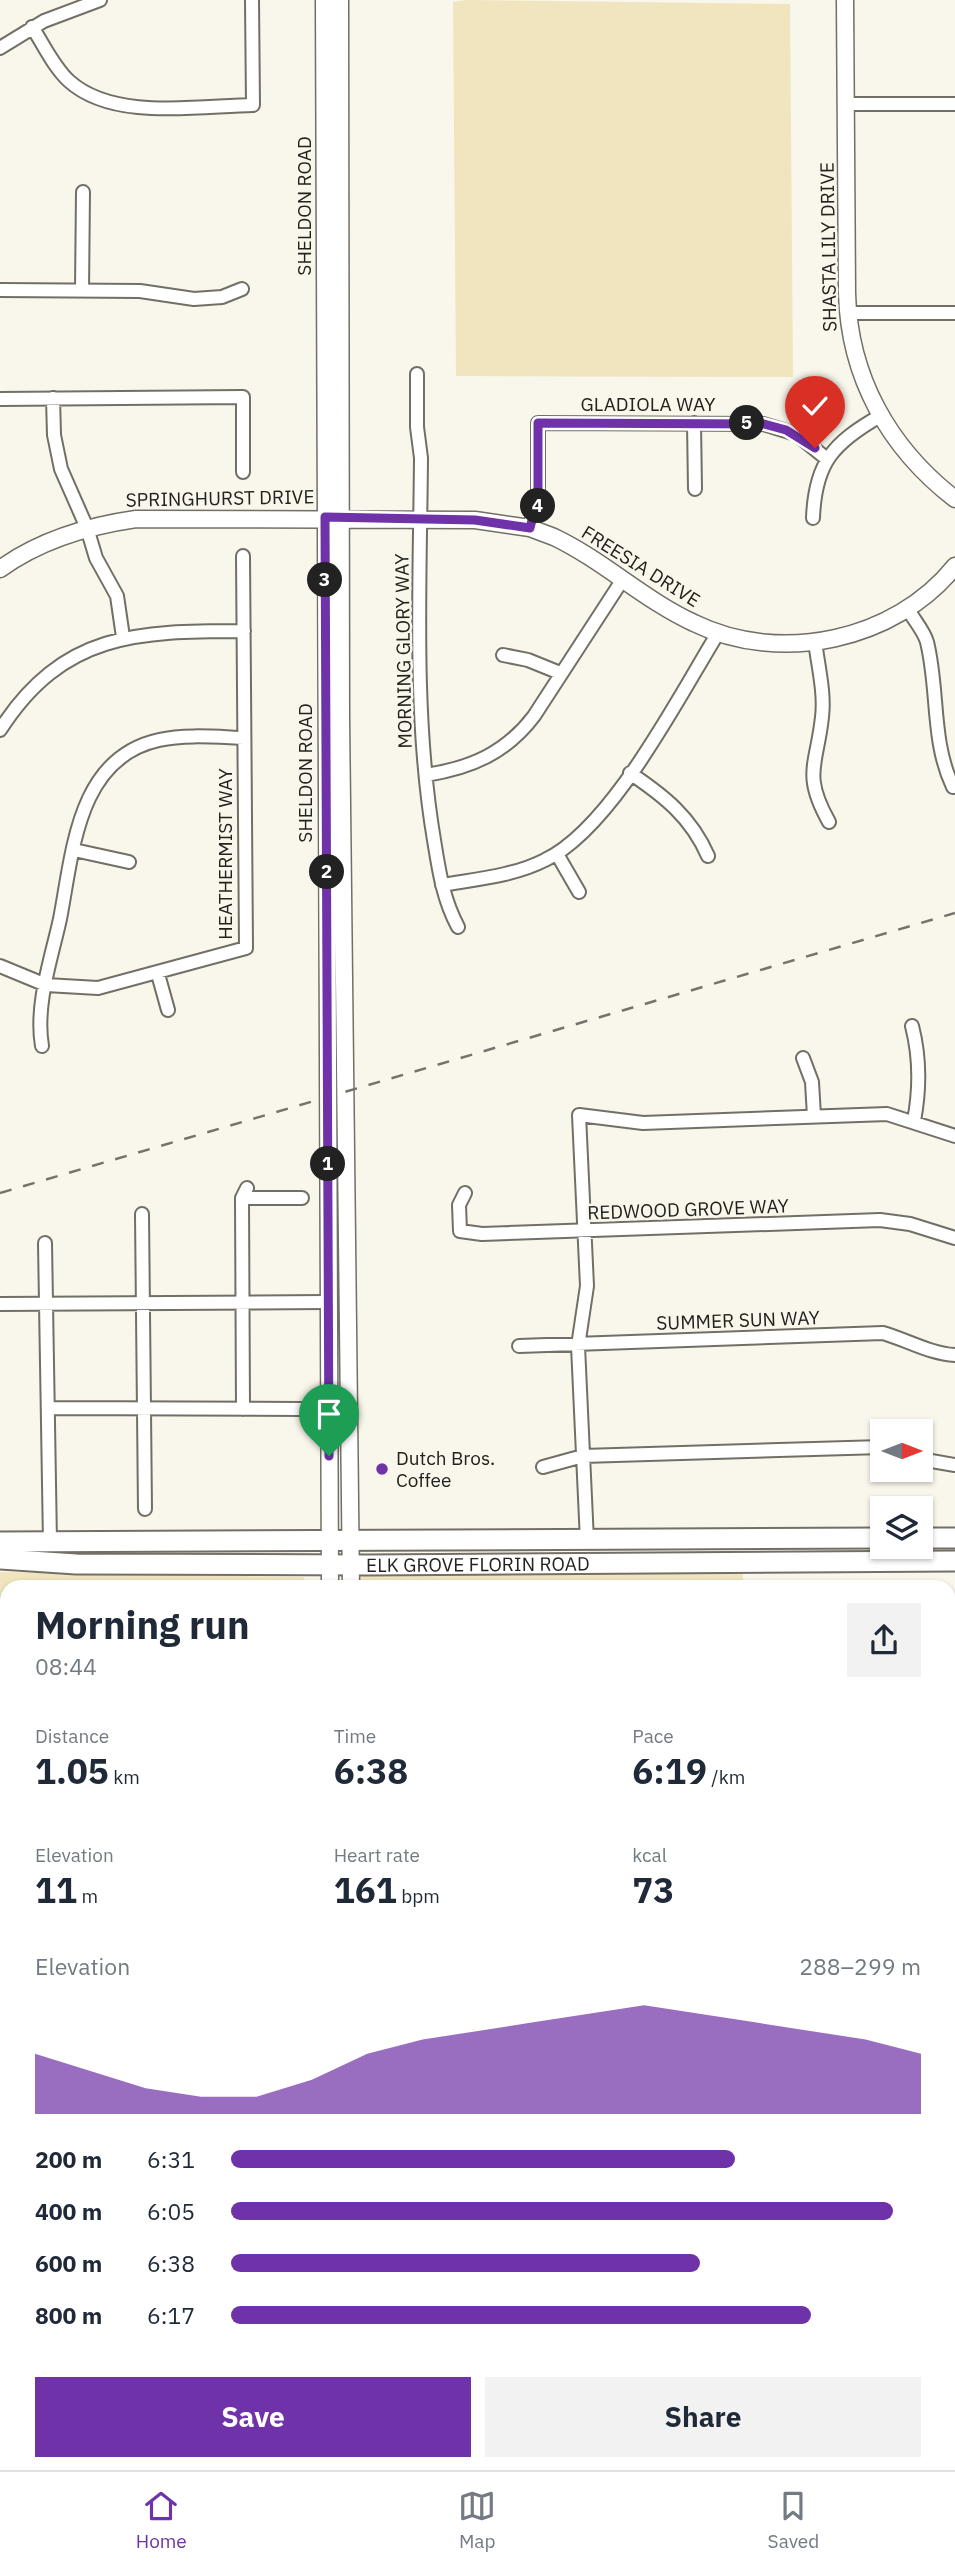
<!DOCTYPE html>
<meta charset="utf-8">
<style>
:root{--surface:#fff;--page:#f2f2f3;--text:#1f2937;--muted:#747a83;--line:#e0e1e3;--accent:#6f32a8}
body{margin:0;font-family:"IBM Plex Sans",sans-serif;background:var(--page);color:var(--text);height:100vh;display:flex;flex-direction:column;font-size:26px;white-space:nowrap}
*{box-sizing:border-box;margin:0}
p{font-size:23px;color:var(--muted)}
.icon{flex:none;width:38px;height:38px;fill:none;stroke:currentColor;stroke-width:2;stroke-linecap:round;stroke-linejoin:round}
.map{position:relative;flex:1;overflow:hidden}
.panel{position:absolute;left:0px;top:1580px;width:956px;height:891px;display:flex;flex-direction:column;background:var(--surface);border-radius:21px 21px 0 0;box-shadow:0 2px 5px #0004}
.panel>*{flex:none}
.needle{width:46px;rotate:90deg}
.tools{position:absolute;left:870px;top:1419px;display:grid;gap:14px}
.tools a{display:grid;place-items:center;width:63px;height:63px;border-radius:0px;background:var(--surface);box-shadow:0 2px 5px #0004;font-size:35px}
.pin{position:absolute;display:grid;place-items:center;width:60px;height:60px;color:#fff;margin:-72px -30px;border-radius:50% 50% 50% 0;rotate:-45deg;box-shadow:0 0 7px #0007}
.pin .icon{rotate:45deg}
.km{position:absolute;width:35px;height:35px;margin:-18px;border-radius:50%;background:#222;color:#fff;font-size:19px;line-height:35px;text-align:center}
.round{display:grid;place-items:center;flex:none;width:74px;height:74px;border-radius:0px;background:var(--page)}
.summary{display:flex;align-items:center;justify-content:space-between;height:119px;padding:0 35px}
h1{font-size:38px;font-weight:700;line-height:52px}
.figures{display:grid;grid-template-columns:repeat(3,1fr);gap:10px;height:119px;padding:7px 35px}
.figures div{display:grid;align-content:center}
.figures b{font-size:35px;font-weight:700}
.figures small{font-size:19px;font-weight:400}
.figures p{font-size:19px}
.chart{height:196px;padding:14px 35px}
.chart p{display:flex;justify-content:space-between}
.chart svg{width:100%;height:126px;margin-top:7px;fill:var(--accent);opacity:.7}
.action{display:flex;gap:14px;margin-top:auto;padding:14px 35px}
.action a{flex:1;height:80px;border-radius:0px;background:var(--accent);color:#fff;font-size:28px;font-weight:700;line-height:80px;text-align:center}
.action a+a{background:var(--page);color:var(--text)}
ul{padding:0 35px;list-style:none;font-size:23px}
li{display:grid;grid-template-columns:112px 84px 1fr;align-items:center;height:52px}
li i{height:18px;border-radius:9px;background:var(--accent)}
.tabs{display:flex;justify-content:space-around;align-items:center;height:98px;border-top:2px solid var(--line);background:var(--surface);font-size:19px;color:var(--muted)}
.tabs a{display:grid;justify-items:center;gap:4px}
.tabs .selected{color:var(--accent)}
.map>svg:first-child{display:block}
.green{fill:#f0e5be}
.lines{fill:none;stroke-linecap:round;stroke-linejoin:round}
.street-casing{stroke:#726f66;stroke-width:16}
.secondary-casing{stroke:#726f66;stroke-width:19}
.primary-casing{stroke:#726f66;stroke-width:23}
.street{stroke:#fff;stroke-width:12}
.secondary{stroke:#fff;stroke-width:16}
.primary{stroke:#fff;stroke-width:19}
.rail{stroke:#75736d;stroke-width:2.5;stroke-dasharray:12 12;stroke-linecap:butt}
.route-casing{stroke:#fff;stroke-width:14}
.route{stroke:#6f32a8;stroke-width:9}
.poi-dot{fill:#6f32a8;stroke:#f9f6eb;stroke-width:2.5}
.labels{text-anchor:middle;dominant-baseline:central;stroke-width:5;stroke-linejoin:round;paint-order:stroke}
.street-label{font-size:19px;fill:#23221e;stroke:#f9f6eb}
.poi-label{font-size:19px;fill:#23221e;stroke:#f9f6eb;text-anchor:start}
</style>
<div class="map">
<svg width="955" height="2470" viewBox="0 0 955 2470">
<rect width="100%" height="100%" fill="#f9f6eb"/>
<path class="green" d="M466,0L790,4L793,377L456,376L453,2Z
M743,1569V1587H360V1573Z
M0,1572L304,1577L305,1583L313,1587H7V1753H0Z"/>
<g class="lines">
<defs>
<path id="street" d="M32,27C44,45 53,66 69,81C113,121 198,106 253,105L252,0
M0,48L44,21L100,0
M846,104H955
M0,290L140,291L194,299L222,297L242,289
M82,291L83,192
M848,313H955
M417,374V427L421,458C420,584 413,716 434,840C439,871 443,899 458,927
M53,398L54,435L61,469L87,528L96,558L117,596L123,637
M0,399L243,397V472
M694,423L695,489
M813,518C815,463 833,443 880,416
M530,528L538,497V423L763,424L796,434L827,459
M908,609C913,619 924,631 927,642C939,691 931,741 953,787
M815,641C818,666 825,693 822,717C817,765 802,774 829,822
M503,655L528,660L560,673
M0,730C63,632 138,631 244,631
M630,773C664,796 691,817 708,856
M426,775C471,768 506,753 534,716L623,579
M74,850L129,862
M557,854L579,892
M442,885C476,879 514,876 545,860C612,828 678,698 718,633
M0,966L46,985L98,988L246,948L243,556
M158,974L168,1010
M912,1026C920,1057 920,1089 914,1121
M42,1046C35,1005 51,960 60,919C73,852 77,758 159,740C186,734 217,737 244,738
M803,1058L812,1082L814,1116
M465,1193L459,1205L460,1231L482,1234L880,1220L910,1224L955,1238
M242,1198H302
M142,1214L145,1509
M45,1243L50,1543
M0,1304L327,1302
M519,1346L883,1333C907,1340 931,1354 955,1355
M48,1408L303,1409
M243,1409L242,1198L247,1188
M920,1459L955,1465
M543,1467L583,1456L882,1447
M587,1541L578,1346L587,1286L579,1115L643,1123L887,1114L955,1136
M0,1761H7
M0,2170L7,2169
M703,2464V2470"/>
<path id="secondary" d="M324,0L330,1587
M340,0L341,718L351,1587
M845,0L847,293C849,377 889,448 955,499
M0,569C40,540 87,526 136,519L475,520L530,528L554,537C604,561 644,600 694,623C780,665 895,641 955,566
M347,2464V2470"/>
<g id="primary">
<path d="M920,1538H955"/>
<path d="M0,1542L882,1538"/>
<path id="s1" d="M0,1559L76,1564L368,1565L955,1561"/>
</g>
</defs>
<use href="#street" class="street-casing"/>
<use href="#secondary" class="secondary-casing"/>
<use href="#primary" class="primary-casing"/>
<use href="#street" class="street"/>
<use href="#secondary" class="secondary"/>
<use href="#primary" class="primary"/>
<path class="rail" d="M0,1193L955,913"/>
</g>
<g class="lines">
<defs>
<path id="route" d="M329,1456L325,517L475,520L530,528L538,497V423L764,424L786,430L815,448"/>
</defs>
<use href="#route" class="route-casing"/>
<use href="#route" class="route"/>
</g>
<circle class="poi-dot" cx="382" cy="1469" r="7"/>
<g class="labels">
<g class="street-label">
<text transform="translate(304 206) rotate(-90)">SHELDON ROAD</text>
<text transform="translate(828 247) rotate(-91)">SHASTA LILY DRIVE</text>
<text x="648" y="404">GLADIOLA WAY</text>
<text transform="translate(220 498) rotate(-1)">SPRINGHURST DRIVE</text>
<text transform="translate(641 566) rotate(32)">FREESIA DRIVE</text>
<text transform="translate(403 651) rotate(-91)">MORNING GLORY WAY</text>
<text transform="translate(305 773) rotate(-90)">SHELDON ROAD</text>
<text transform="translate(225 854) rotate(-90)">HEATHERMIST WAY</text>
<text transform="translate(688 1209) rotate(-2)">REDWOOD GROVE WAY</text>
<text transform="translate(738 1320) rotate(-2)">SUMMER SUN WAY</text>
<text stroke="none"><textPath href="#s1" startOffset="478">ELK GROVE FLORIN ROAD</textPath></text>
</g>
<g class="poi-label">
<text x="396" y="1458">Dutch Bros.<tspan x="396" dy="22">Coffee</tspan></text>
</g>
</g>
</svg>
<div class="tools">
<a><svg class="needle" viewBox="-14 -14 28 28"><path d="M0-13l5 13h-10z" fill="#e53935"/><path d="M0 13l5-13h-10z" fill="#747a83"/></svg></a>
<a><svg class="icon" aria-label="layers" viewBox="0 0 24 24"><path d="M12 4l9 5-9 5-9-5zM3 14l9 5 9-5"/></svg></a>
</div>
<div class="pin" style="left:329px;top:1456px;background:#1e9e55"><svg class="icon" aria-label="arrive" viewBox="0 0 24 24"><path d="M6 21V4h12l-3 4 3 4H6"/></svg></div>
<div class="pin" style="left:815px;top:448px;background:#d93025"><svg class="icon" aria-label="check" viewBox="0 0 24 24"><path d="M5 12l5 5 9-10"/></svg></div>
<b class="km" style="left:328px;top:1164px">1</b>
<b class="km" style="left:327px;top:872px">2</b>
<b class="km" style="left:325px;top:580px">3</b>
<b class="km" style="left:538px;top:506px">4</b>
<b class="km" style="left:747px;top:423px">5</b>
<section class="panel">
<div class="summary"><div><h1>Morning run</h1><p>08:44</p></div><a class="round"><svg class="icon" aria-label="share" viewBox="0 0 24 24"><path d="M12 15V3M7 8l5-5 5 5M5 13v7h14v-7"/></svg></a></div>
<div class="figures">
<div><p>Distance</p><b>1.05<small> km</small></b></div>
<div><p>Time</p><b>6:38</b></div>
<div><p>Pace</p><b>6:19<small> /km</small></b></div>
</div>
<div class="figures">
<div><p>Elevation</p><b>11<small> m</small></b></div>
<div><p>Heart rate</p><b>161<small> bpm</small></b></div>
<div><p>kcal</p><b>73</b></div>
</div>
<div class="chart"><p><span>Elevation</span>288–299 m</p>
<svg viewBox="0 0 160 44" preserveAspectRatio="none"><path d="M0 44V23L10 29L20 35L30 38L40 38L50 32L60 23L70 18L80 15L90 12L100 9L110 6L120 9L130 12L140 15L150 18L160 23V44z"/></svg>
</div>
<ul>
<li><b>200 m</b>6:31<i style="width:73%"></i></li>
<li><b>400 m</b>6:05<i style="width:96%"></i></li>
<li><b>600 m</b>6:38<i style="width:68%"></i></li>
<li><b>800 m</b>6:17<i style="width:84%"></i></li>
</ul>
<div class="action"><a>Save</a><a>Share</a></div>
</section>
</div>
<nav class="tabs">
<a class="selected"><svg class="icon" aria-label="home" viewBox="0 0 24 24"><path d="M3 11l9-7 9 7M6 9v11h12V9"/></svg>Home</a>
<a><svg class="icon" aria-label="map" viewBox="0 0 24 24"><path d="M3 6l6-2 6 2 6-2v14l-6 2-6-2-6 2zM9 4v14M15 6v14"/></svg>Map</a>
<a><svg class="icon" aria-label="saved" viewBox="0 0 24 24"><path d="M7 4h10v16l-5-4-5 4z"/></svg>Saved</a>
</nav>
